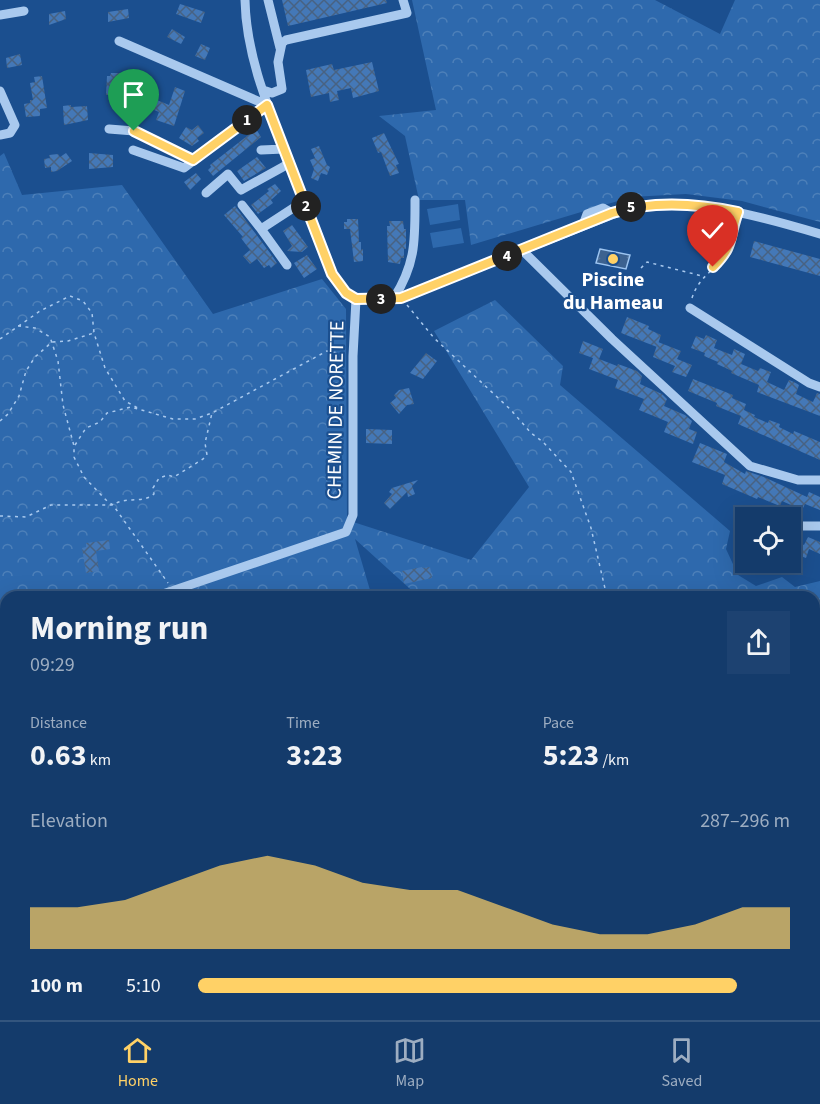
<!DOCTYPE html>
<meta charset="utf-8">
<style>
:root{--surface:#143b6b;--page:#1d4271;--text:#f1f3f6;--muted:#9dadc1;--line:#33557e;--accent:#ffd166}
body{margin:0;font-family:"Source Sans 3",sans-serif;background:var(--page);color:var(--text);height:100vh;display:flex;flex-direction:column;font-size:22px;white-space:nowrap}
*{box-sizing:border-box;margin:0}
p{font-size:20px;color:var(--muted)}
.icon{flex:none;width:33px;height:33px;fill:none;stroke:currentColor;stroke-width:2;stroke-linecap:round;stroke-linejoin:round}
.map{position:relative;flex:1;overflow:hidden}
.details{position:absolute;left:0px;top:591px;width:820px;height:429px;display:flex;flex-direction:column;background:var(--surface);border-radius:18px 18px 0 0;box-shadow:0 6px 24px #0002,0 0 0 2px var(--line)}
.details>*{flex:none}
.controls{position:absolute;left:735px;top:507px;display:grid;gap:12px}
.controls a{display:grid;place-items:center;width:66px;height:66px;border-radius:0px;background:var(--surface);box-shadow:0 6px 24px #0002,0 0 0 2px var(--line);font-size:30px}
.pin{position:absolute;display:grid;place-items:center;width:51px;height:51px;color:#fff;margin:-62px -26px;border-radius:50% 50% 50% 0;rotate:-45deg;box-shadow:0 0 6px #0007}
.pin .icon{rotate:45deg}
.km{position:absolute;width:30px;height:30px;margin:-15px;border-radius:50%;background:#222;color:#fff;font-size:16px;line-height:30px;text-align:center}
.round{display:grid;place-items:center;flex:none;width:63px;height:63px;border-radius:0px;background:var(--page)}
.summary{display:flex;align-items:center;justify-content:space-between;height:102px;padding:0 30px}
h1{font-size:33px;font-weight:700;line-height:45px}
.metrics{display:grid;grid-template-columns:repeat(3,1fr);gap:9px;height:102px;padding:6px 30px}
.metrics div{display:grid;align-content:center}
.metrics b{font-size:30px;font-weight:700}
.metrics small{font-size:16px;font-weight:400}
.metrics p{font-size:16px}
.chart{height:168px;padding:12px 30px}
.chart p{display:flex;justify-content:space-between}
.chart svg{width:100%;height:108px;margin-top:6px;fill:var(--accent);opacity:.7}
ul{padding:0 30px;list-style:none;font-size:20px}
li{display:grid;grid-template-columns:96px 72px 1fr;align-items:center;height:45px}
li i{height:15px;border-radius:8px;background:var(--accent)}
.tab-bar{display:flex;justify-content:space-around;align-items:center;height:84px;border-top:2px solid var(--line);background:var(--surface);font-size:16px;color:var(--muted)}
.tab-bar a{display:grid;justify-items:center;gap:3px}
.tab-bar .active{color:var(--accent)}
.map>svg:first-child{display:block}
.grass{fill:#2e69ad}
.forest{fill:url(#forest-crowns)}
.water{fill:url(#water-ripples);stroke:#9cc4f0;stroke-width:1.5}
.building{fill:url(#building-cross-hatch)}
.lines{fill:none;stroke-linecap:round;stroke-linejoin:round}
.path{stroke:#a9c9ee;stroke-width:1.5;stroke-dasharray:3 4.5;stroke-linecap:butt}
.minor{stroke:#a9c9ee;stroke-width:9}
.route-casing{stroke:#fff;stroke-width:12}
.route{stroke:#ffd166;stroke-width:8}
.poi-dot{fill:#ffd166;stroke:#1b4f8f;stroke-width:2}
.labels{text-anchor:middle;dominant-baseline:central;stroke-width:4.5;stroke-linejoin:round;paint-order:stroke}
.poi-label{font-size:20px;font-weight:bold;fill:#fff;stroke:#1b4f8f}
.street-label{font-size:20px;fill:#fff;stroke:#1b4f8f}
</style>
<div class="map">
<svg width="820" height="1020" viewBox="0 0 820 1020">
<defs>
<pattern id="forest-crowns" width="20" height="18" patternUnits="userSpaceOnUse" patternTransform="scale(1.5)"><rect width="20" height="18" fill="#2e69ad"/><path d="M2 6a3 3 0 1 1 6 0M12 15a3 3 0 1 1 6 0" fill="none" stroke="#4d80b9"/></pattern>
<pattern id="water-ripples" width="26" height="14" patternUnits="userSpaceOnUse" patternTransform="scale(1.5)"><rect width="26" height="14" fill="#3c6290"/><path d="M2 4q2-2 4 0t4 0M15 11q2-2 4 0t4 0" fill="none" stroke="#597aa1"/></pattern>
<pattern id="building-cross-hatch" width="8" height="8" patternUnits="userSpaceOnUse" patternTransform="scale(1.5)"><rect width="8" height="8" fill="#4478b7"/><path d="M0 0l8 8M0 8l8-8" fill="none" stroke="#486282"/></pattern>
</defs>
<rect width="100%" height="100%" fill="#1b4f8f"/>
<path class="grass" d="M458,204L460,220L430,225L427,209Z
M461,228L464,243L433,248L430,233Z"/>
<path class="forest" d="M412,0H655L720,34L735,0H820V222L742,201L686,194L631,197L471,245L465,200H419L405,136L379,116L436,110Z
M4,153L22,195L122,185L213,314L322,279L346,309L347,520L471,560L529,487L434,331L495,300L563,366L560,385L730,531L726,549L738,575L756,586L782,577L795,587L820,581V1020H631L632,1014H814V597H419L355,539L372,597H6V881H0V156Z
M466,1014H538L539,1020H463Z"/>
<path class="water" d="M600,249L630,255L626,269L596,263Z"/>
<path class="building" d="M282,0H386L387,3L288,26Z
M180,4L205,12L201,23L176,14Z
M128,9L129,18L108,22V12Z
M65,11L66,19L49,25V14Z
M172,29L185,37L181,44L167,37Z
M201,44L210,48L205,60L195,56Z
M20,54L22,65L7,68L6,58Z
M372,62L379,91L353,98L351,88L337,91L339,100L330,102L329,93L311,97L306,70L332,64L334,70Z
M111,73H120V77L130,79V87H116V95H106L107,76H110Z
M42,76L47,108L40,109V116L26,117L24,104L30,103V100H33L30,83L35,82L34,77Z
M175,87L185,91L174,126L156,120L159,112L154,110L157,100L169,105Z
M71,105V107L87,106L88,120L64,125L63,106Z
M198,125L204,133L197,138L199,141L192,146L179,138L186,127L192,130Z
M256,129L261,137L213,176L208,170L211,167L210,165Z
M384,133L399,164L396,165L399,173L390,176L381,152L378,153L372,138Z
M319,146L327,165L330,167L327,175L321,173L318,181L311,178L314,169L310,160L315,158L311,149Z
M66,153L72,161L57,171L51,172V167L45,168L44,159L50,158L49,155L58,154L60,157Z
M89,153L113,155V167L89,169Z
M257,157L266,168L244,181L237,171Z
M196,173L201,179L190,190L184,182Z
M275,184L281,191L271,200L273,203L258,214L251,205L269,191L267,189Z
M235,206L273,257L277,263L271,268L269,265L264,268L257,259L250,264L243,256L250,250L241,238L243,237L224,215Z
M347,219H358L359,242H361V250L363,249V261L354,262L350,229H344V222H347Z
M389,221H403L404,229H406V249H404V258H401L400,264L388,262L387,226H390Z
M292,225L308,247L302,252L287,251L292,246L283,231Z
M754,241L820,259V276L750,257Z
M307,255L317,269L304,278L294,263Z
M627,317L649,326L648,329L661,335L657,347L621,333Z
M706,335L717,340L714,348L732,355L734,349L745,354L741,364L758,371L760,368L771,372L767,382L784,390L789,380L794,382L799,385L796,394L813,402L817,393L820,394V416L757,392L759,385L731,373L732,371L717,364L718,362L704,356L705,353L691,348L696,336L704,339Z
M583,341L603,349L599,359L617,366L618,364L637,371L642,376L640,384L662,394L667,399L664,406L685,415L692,421L689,429L697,432L693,444L664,432L668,422L639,410L644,399L615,388L618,380L589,369L593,358L579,353Z
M658,342L681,351L677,359L692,365L686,377L672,372L675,366L653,357Z
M426,353L437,361L423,379L410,373Z
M693,379L733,395L732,398L746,404L744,410L755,415L754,417L768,423L769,420L780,424L779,427L793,434L794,431L820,442V460L738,424L741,416L716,406L717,403L688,391Z
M409,388L414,404L407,405L399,414L390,403L396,398L394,395L399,390Z
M366,429L392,430V444L366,443Z
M700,443L727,454L724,462L745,474L746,471L764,477L807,497L809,492L820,497V510L805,504L802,510L782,501L780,506L758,497L757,499L722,484L725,475L692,462Z
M418,480L412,486L415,494L408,497L407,492L390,509L384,503L392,494L389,492L392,488Z
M808,537L820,542V554L809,549L806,558L790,552V539L804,545Z
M109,540L110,549L96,551L99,571L86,573L82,548L86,547V543Z
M422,567L423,568L430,567L432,578L404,584L402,571Z"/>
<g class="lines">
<path class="path" d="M641,268L647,262L702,276
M692,298C699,276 715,271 726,253C733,243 730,232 734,221
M407,305L434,338L511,410L531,433L543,442L571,472L591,528L607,597
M18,326L35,328L50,337L58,361L63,405L74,446V457L84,477L107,501L113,505L168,583
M0,339L40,311L70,296L83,301L92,313L94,333L105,368L125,401L138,408
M0,421L8,414L19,396L26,371L35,357L52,342L68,341L94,333
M75,445L86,428L100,422L107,413L131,407L173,419H195L212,413L327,351L344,354
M0,516L26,517L51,505H113C125,496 143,504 154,494L153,488L159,478L168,475L174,477L203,459L207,455L205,443L212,413
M0,623L6,622
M814,656L820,658
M814,895L816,899L815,916L820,937
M820,974L818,975L817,982L820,992
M313,1020L318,1014"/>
<path class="minor" d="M245,0C246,55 268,107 288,158C303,197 317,236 332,274L346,293L356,299
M268,0L280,48
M0,15L24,11
M119,41L267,105
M263,90L272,93L282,89L278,62L282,43L286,40L407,13L403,0
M0,91L15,125L10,133L0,135
M109,129L134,131L193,160
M133,150L184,168L267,105
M261,150L284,149
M206,193L228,174L241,190L290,163
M242,205L261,229
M583,225L587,214L603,208L612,213
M522,250L612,339L750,466L798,480H820
M287,265L261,229L304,201
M394,298C416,263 415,240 415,200
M356,299L401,298L629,208C697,198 756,215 820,234
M690,308L809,383L820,387
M790,526H820
M154,597L346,532L353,515V356L356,299
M0,973H6
M175,1014L189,1020
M135,1020L145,1014
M294,1020L297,1014"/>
</g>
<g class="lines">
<defs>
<path id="route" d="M134,131L193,160L267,105L332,274L346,293L356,299L401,298L612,213C653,200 696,203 738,212C728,238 735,245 713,267"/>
</defs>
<use href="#route" class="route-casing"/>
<use href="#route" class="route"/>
</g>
<circle class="poi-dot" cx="613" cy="259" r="6"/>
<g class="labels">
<g class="poi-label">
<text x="613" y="280">Piscine<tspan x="613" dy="23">du Hameau</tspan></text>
</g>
<g class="street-label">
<text transform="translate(336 410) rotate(-89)">CHEMIN DE NORETTE</text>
</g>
</g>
</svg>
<div class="controls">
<a><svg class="icon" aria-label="locate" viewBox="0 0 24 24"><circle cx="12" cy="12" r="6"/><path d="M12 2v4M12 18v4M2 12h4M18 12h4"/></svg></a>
</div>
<div class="pin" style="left:134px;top:131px;background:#1e9e55"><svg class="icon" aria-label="arrive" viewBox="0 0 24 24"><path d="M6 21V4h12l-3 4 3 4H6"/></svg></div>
<div class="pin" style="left:713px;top:267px;background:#d93025"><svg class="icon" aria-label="check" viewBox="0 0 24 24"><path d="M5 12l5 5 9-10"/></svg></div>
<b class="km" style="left:247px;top:120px">1</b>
<b class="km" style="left:306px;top:206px">2</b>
<b class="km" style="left:381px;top:299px">3</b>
<b class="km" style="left:507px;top:256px">4</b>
<b class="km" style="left:631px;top:207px">5</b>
<section class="details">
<div class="summary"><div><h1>Morning run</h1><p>09:29</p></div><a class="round"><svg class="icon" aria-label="share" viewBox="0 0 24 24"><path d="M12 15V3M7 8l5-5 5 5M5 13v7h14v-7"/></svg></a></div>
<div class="metrics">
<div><p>Distance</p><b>0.63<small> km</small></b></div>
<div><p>Time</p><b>3:23</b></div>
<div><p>Pace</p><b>5:23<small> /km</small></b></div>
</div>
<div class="chart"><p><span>Elevation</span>287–296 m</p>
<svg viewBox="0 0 160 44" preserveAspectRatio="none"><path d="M0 44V27L10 27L20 24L30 17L40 10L50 6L60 10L70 17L80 20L90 20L100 27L110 34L120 38L130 38L140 34L150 27L160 27V44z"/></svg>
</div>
<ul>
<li><b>100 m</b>5:10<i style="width:91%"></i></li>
</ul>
</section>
</div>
<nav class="tab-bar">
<a class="active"><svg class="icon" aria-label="home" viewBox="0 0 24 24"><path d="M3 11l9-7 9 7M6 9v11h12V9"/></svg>Home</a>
<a><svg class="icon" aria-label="map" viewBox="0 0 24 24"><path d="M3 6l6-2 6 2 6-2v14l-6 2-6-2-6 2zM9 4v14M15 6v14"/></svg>Map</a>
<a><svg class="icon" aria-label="saved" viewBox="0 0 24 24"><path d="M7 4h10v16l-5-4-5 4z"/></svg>Saved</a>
</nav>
